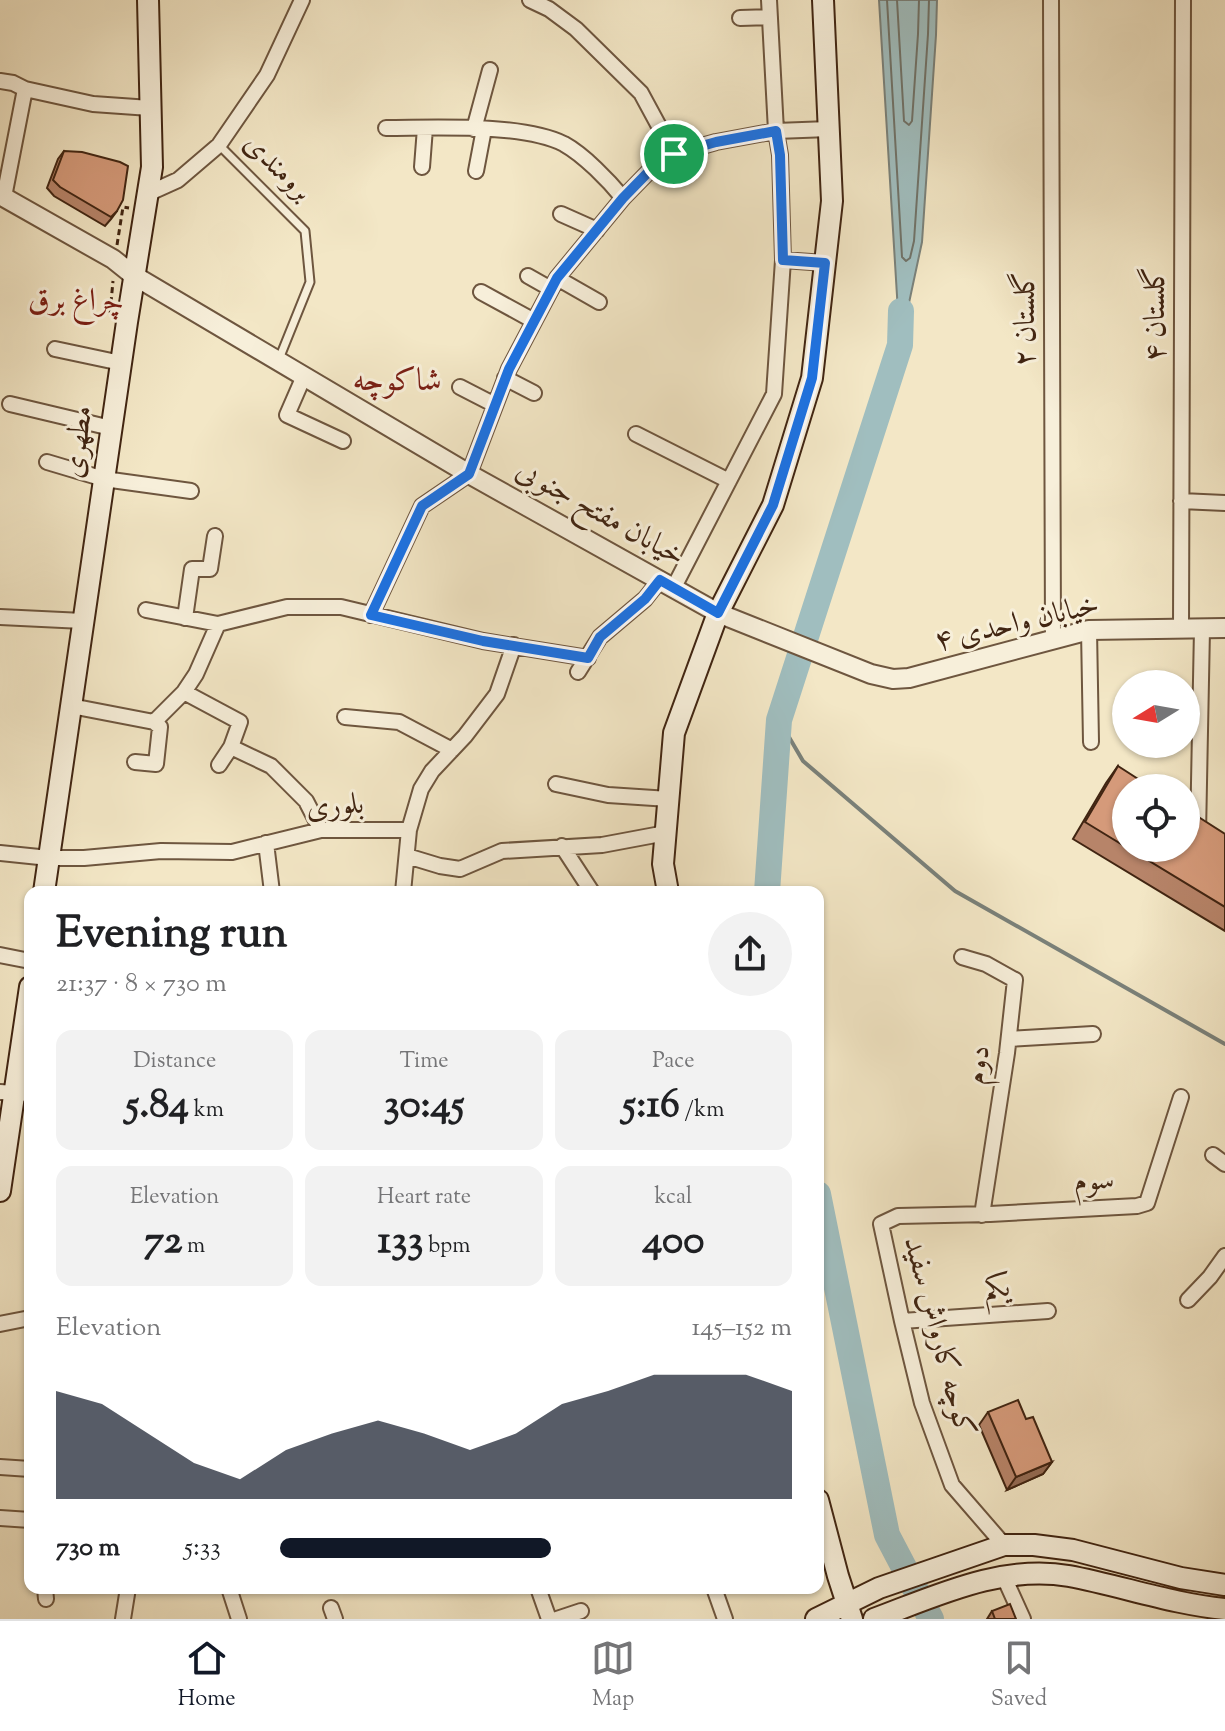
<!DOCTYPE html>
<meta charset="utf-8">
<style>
:root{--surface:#fff;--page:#f2f2f2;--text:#202124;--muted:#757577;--line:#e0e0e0;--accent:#111827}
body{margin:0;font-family:"Sorts Mill Goudy",Amiri,serif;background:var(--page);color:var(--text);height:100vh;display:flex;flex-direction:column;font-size:30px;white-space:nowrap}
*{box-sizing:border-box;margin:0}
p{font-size:26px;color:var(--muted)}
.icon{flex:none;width:44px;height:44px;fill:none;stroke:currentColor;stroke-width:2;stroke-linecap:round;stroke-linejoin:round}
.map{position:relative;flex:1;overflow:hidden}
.side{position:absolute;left:24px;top:886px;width:800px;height:708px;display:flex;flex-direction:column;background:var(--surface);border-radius:16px;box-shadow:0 2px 6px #0004}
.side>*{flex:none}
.needle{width:52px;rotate:259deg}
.controls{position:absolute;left:1112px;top:670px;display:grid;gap:16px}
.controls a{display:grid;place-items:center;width:88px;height:88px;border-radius:50%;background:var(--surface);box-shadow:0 2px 6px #0004;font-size:40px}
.pin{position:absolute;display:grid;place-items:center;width:68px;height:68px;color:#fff;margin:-34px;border:4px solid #fff;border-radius:50%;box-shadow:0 2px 8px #0007}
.round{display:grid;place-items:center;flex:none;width:84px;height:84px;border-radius:42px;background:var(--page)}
.head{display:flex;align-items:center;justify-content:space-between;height:136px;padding:0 32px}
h1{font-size:44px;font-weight:800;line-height:60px}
.metrics{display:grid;grid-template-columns:repeat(3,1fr);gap:12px;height:136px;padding:8px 32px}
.metrics div{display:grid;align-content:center;border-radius:16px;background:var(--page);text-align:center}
.metrics b{font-size:40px;font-weight:800}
.metrics small{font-size:22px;font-weight:400}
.metrics p{font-size:22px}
.chart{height:224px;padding:16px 32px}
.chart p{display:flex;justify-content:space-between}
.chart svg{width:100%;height:144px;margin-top:8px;fill:var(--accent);opacity:.7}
ul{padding:0 32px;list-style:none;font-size:26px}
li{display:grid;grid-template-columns:128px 96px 1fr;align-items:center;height:60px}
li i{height:20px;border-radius:10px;background:var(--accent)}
.dock{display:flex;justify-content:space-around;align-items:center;height:112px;border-top:2px solid var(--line);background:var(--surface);font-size:22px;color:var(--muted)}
.dock a{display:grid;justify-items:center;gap:4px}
.dock .on{color:var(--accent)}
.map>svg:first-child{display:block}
.water{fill:#a0bebf;stroke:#7a817a;stroke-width:2}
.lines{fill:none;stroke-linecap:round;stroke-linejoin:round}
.shore{stroke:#707268;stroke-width:2}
.stream{stroke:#7a817a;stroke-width:4}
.river{stroke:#a0bebf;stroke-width:26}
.service-casing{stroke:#6e563f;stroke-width:11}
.minor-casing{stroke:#6e563f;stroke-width:18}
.tertiary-casing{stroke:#6e563f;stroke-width:22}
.secondary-casing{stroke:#412512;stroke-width:24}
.path{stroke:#412512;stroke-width:3;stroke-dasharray:6 4;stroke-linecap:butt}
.service{stroke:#f7efda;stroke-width:7}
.minor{stroke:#f7efda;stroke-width:14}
.tertiary{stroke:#f7efda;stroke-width:18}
.secondary{stroke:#f7efda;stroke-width:20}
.wall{fill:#b78469;stroke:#412512;stroke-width:2}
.shaded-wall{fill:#956c55;stroke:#412512;stroke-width:2}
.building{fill:#d59a7a;stroke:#412512;stroke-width:2}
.route-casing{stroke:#fff;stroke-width:16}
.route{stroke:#1a73e8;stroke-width:10}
.labels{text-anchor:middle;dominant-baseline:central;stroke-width:6;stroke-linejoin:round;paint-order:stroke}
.street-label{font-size:30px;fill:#412512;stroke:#f7efda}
.neighbourhood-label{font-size:32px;fill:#7a1f14;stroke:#f7efda}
</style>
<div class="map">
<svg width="1225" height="1619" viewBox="0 0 1225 1619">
<rect width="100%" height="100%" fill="#f3e7c6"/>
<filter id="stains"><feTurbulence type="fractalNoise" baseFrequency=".0025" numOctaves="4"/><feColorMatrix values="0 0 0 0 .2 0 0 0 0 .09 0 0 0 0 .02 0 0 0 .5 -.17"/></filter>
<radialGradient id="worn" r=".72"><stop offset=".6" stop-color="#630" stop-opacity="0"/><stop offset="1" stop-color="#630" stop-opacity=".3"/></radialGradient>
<path class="water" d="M879,0H937L936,35L922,242L900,345Z"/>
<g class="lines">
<path class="shore" d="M887,0L902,257L906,261L910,258L914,241L928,34L929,0
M897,0L904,121L909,125L912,121L918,34L919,0"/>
<path class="stream" d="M779,720L803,761L955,891L1225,1044"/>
<path class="river" d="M767,892L779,720L900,345L901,311
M818,1194L887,1535L931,1619"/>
<defs>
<path id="service" d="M219,145L305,231L310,282L279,359"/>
<path id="minor" d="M530,0L549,9L576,29L641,93L674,154
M1051,0L1053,638
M740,18L770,17
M0,81L13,83L25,89L93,104L150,108
M386,128C434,128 522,123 564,144C584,155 609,181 623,198
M474,129L490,70
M422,167L425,128
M476,171L484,129
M147,194L178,180L219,145L267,75L302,0
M4,197L25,89
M561,214L597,230
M783,260L825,263
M528,276L551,289
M557,278L599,302
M481,292L534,321
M55,349L121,363
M304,376L287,415L343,441
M505,378L534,393
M460,387L495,405
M10,404L111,428
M636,434L729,481
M47,462L104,479L191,491
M1181,501L1225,503
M674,587L774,394L783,260L780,155L776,131L769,0
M146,610L218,624L287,607H341L483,641L588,658
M371,615L422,506L469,474L509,369L557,278L623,198L663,157L716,142L776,131L829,129
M0,617L83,621
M185,618L192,569H210L215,536
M1181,629L1183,0
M1089,630L1091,742
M578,672L600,637L645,599L660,580
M184,692L240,722L231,747L219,765
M71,706L154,722
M345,717L399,722L452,750
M154,722L184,692L196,674L218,624
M231,747L271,766L306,801L321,830
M135,762L156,764L160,727L154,722
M556,784L608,795L669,799
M1198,834L1202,629
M266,843L272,892
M562,846L592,892
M0,853L49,858H84L161,851L232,852L321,830H409
M407,856L440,866L460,869L502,851L602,845L666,833
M403,892L409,830L421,789L432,771L465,736L497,694L514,645
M0,955L30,961
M962,957L986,964L1015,980L1007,1053L982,1215
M1009,1039L1093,1034
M0,1092L30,1094
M1213,1155L1225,1164
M1188,1300L1210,1277L1225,1256
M902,1321L1048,1311
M0,1324L30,1318
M0,1467L30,1469
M0,1518L30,1520
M1004,1545L952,1485L922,1403L902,1321L881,1224L898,1216L990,1214L1137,1206L1147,1203L1181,1097
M1004,1577L1023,1619
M45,1588L46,1599
M229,1588L239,1619
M538,1588L549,1619
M714,1588L725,1619
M331,1608L335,1619
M123,1619L128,1588
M557,1619L581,1611"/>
<path id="tertiary" d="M0,195L113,259L133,275L469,474L718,613L871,674L893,679L909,678L1089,630L1225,628"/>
<path id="secondary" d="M44,892L127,322L152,167L148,0
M668,892L663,864L674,733L718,613L773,505L812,378L832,201L823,0
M0,1191L30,987
M818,1500L838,1576L852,1619
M816,1619L879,1588L1004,1545H1034L1073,1550L1181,1578L1225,1585
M874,1619C936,1596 1002,1564 1069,1576C1122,1586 1172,1604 1225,1609"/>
</defs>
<use href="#service" class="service-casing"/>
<use href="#minor" class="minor-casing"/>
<use href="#tertiary" class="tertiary-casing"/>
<use href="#secondary" class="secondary-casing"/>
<path class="path" d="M117,245L123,207L129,208
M110,313L113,281"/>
<use href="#service" class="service"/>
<use href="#minor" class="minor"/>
<use href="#tertiary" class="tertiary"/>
<use href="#secondary" class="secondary"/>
</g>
<path class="wall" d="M64,151L117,211L111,219L105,226L54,196L47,188L58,159Z
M1118,766L1126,788V848H1186L1225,834V931L1073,839L1106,783Z
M988,1412L1026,1419L1052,1462L1043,1474L1007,1490L979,1425Z
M992,1611L1016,1619H987Z"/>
<path class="shaded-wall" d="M1052,1462L1043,1474L1007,1490L1016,1477Z"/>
<path class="building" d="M64,151L82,152L120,162L128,166L123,200L117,211L111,217L60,187L53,180Z
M1118,766L1152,788H1126V847L1085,822Z
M1186,809L1225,834V907L1128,848H1186Z
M1018,1400L1026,1419L1033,1417L1052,1462L1016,1477L988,1412Z
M1010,1604L1016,1619H995L992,1611Z"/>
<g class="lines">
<defs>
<path id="route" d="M776,131L780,155L783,260L825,263L812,378L773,505L718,613L660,580L645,599L600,637L588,658L483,641L371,615L422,506L469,474L509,369L557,278L623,198L663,157L716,142Z"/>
</defs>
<use href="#route" class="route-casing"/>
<use href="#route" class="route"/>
</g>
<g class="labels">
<g class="street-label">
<text transform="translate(277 168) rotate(45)">برومندی</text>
<text transform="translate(1156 314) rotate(-90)">گلستان ۴</text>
<text transform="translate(1026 319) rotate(-90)">گلستان ۲</text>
<text transform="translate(79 442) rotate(-82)">مطهری</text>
<text transform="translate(600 514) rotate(29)">خیابان مفتح جنوبی</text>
<text transform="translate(1017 624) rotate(-13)">خیابان واحدی ۴</text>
<text transform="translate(335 807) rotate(-4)">بلوری</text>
<text transform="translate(979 1065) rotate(-82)">دوم</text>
<text transform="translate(1094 1182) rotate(-3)">سوم</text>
<text transform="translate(997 1289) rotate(-5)">یکم</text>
<text transform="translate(938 1337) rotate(75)">کوچه کارواش سفید</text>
</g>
<g class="neighbourhood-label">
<text x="76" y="302">چراغ برق</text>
<text x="397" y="382">شاکوچه</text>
</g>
</g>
<rect width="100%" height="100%" filter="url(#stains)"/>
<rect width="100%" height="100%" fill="url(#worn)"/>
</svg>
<div class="controls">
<a><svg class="needle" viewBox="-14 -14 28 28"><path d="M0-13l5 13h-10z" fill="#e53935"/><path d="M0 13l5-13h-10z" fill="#757577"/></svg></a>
<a><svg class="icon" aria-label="locate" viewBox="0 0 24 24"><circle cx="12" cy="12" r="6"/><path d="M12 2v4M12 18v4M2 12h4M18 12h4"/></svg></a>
</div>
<div class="pin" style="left:674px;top:154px;background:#1e9e55"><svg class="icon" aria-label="arrive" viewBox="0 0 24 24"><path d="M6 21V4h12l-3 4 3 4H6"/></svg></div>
<section class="side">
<div class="head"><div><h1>Evening run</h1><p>21:37 · 8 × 730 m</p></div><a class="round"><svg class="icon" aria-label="share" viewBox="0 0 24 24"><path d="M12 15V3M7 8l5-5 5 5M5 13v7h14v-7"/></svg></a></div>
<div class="metrics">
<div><p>Distance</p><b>5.84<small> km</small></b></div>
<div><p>Time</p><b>30:45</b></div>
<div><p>Pace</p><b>5:16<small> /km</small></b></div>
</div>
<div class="metrics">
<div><p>Elevation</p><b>72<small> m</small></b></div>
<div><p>Heart rate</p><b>133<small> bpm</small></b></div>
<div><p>kcal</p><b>400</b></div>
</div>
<div class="chart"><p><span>Elevation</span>145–152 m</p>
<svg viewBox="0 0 160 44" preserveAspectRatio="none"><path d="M0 44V11L10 15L20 24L30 33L40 38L50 29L60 24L70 20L80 24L90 29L100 24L110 15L120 11L130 6L140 6L150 6L160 11V44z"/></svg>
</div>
<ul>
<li><b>730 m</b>5:33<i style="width:53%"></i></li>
</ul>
</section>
</div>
<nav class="dock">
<a class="on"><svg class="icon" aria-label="home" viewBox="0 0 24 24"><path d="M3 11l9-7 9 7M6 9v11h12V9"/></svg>Home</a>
<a><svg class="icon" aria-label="map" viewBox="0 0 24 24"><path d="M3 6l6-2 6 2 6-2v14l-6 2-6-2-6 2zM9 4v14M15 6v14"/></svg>Map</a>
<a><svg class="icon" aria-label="saved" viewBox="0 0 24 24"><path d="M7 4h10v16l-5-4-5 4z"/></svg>Saved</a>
</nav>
